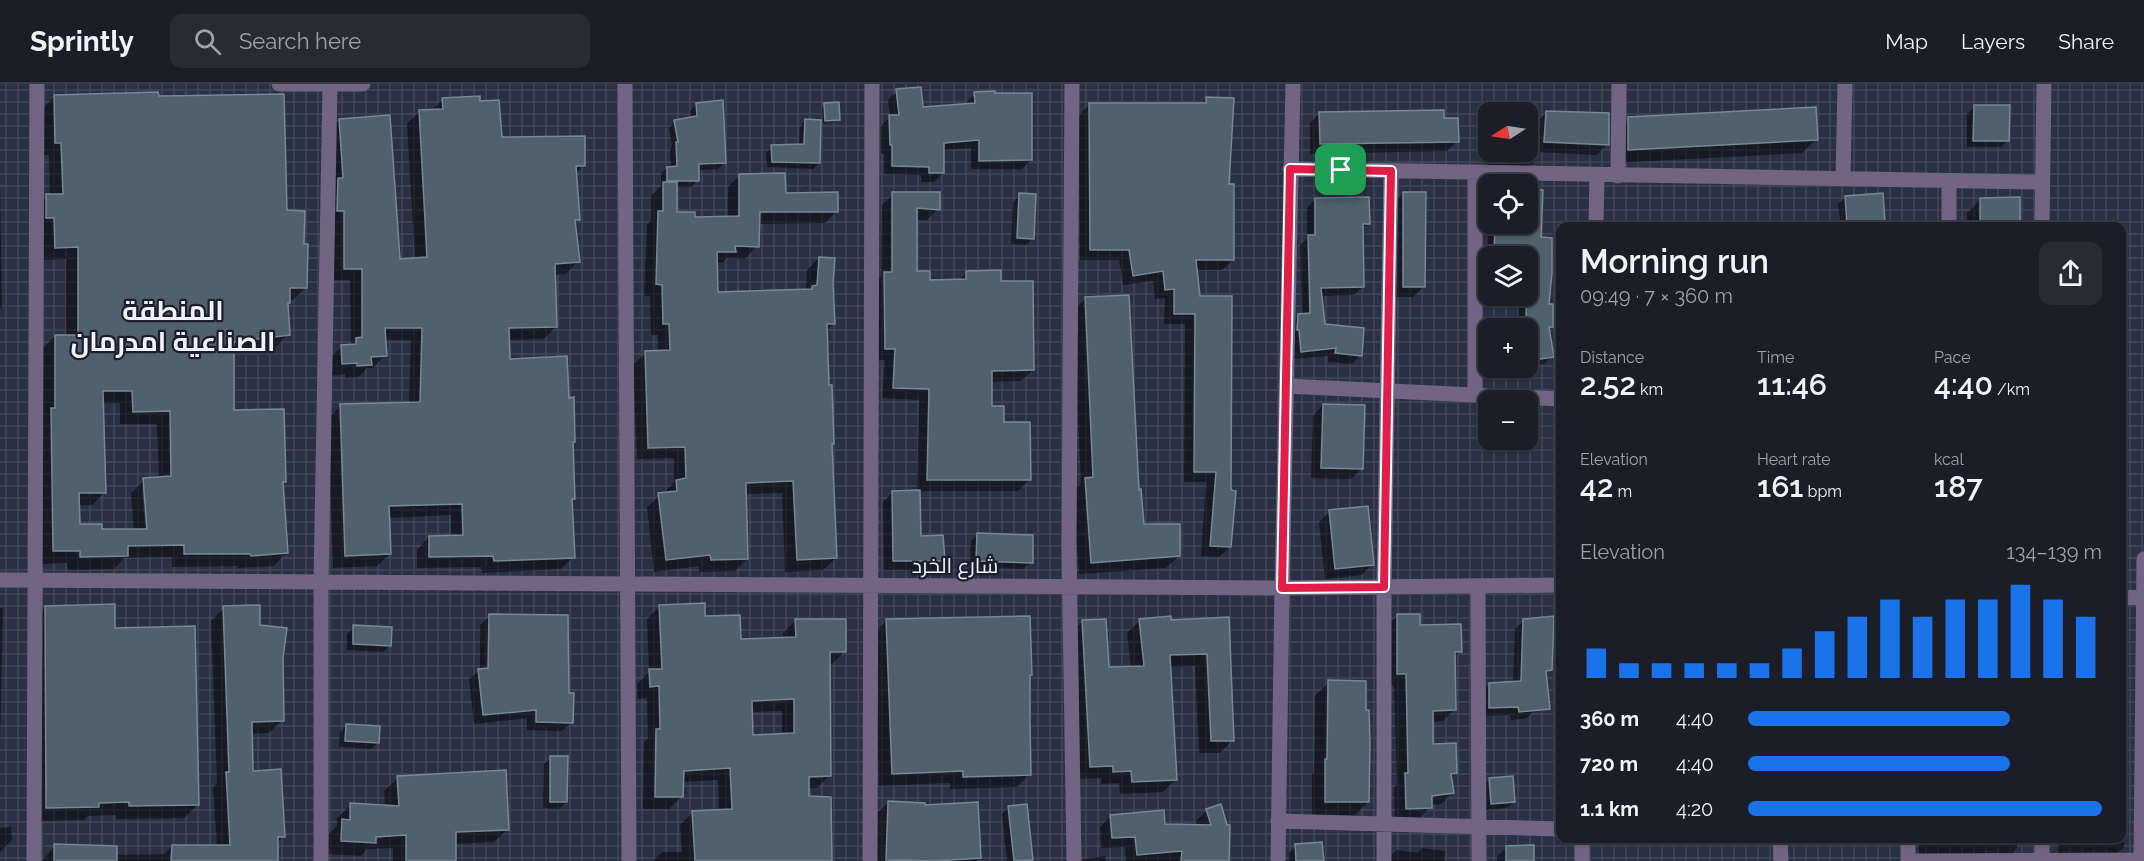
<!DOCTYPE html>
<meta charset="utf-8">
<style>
:root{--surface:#1b1e28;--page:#282b34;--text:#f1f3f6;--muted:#a0a2a8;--line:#393c45;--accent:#1a73e8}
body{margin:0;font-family:Raleway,Cairo,sans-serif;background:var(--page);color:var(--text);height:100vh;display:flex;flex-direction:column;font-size:22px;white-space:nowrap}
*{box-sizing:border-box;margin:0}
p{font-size:20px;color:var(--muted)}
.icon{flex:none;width:33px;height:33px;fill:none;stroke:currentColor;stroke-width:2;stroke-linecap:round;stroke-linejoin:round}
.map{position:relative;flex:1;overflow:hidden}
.panel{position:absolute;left:1556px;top:138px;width:570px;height:621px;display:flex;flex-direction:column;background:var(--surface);border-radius:12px;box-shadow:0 2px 4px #0004,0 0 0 2px var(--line)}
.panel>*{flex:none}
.needle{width:39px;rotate:258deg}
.controls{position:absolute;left:1478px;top:18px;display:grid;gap:12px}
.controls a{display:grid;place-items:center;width:60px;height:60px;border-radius:12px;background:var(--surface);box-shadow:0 2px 4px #0004,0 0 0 2px var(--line);font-size:30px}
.pin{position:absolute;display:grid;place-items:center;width:51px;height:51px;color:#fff;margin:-26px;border-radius:12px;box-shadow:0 3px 9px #0006}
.round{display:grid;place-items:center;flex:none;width:63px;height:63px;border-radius:12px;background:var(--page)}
.overview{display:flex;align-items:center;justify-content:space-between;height:102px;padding:0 24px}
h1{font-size:33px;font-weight:600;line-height:45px}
.stats{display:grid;grid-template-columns:repeat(3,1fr);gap:9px;height:102px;padding:6px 24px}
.stats div{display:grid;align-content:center}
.stats b{font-size:30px;font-weight:600}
.stats small{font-size:16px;font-weight:400}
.stats p{font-size:16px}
.chart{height:168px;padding:12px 24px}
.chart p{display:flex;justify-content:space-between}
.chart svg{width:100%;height:108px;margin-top:6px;stroke:var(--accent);stroke-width:6}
ul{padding:0 24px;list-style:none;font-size:20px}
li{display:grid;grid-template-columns:96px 72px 1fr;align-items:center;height:45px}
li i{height:15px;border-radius:8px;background:var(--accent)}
header{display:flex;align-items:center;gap:36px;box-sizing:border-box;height:84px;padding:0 30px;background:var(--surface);border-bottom:2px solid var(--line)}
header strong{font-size:28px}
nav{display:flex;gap:33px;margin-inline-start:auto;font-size:21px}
.search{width:420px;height:54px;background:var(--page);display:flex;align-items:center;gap:15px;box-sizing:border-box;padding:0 21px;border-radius:12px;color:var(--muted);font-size:22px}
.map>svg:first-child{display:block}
.industrial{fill:url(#industrial-grid);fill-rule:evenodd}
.shadow{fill:#0007;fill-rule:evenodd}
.building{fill:#50606c;stroke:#788895;stroke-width:1.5;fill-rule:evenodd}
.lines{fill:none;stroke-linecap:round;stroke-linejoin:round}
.minor{stroke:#726584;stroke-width:15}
.route-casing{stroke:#fff;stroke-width:12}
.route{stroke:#e11d48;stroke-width:8}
.labels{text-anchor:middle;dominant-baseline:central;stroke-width:4.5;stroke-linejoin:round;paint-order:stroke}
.street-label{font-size:21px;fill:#f0f3fc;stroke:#1b1e2c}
.district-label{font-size:27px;font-weight:bold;fill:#f0f3fc;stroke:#1b1e2c}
</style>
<header>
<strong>Sprintly</strong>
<div class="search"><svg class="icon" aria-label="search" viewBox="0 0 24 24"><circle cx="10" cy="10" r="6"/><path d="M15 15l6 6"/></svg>Search here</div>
<nav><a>Map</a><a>Layers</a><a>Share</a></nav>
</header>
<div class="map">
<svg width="2144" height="777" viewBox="0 0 2144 777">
<defs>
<pattern id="industrial-grid" width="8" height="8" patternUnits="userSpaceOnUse" patternTransform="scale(1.5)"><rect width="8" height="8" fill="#2b3145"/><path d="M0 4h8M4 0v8" fill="none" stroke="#404558"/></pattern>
</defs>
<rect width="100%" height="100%" fill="#242836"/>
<path class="industrial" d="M0,0H2144V777H0ZM1488,28H1527V68H1488ZM1488,100H1527V140H1488ZM1560,142H2121V754H1560ZM1488,172H1527V212H1488ZM1488,244H1527V284H1488ZM1488,316H1527V356H1488Z"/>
<path class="shadow" d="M897,7L921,25L966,21V19L975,10L994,11L1031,76L1022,85H971V64L943,66V89L934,98H921V91L884,90V70H881V42L890,33L888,16Z
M55,12L157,13L286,128L303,162L306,203L293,216H288L287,220L288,250L276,263L233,269V328L285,398L282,401L286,469L274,482L238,484V482L172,483V473L124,474L114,485L68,486L67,479L41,480L42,265L55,252H66V175L43,176L34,124L47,111H50L49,71H43L42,25ZM102,319H120V340H157L159,394L144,396L131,409L134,447H101L78,441V421H92L105,408ZM142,405H145L149,452H146Z
M1207,14L1228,101L1233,176L1222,186H1195L1230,408V463L1219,473L1201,472L1206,398H1184L1185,240H1164L1165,214L1155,215L1153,197L1123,201L1119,176H1080L1079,31L1089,21H1200Z
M443,15L479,19L500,55L584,81L575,90L579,135L574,140L578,177L566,190L554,191L556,242L544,255L508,256L509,276L568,315L574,357L571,360L573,473L561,485L482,489L481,483L417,484V466L429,453H451V431L388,434L390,470L377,482L333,484L328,334L341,322L409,320L411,256H384L385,271L373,284H367L358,293L345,294V290L330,292L329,275L341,263L351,261L350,196H332L327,48L340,36L398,177L415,176L407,40L419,28L431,27Z
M696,21L725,78L718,85L697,86V97L691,103H676V129L693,135L728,134V103L740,91L784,110L837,127L825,139L758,140L757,162L745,175L727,174L722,179H716L717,210L806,207L807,186L819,174L832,199L834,239L826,247L836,474L823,486L785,488L782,409L745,410L747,475L735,487L699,488V482L654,488L647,423L674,399V374L637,375L633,281L646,269L658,268V251H651L650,212H644L647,141L651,136V112L661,102V90L667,84H671L670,66L672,63L669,44L675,37L691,35L690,27Z
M825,21L838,35L835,38L823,39L822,24Z
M1974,23L2008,56L2001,63H1967V30Z
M1320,29L1443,36L1457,57L1447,67L1310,70V39Z
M1546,29L1607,60L1597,71L1535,68L1536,76L1529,83L1488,85L1487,72L1492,68H1527V63L1535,62L1536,39Z
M1629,35L1816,55L1802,69L1615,79V49Z
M805,37L819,79L813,85L767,83L766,69L772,63L799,62L800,43Z
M0,98L2,223L0,225Z
M1486,105L1488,106V140H1527V107L1539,155L1547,221L1552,242L1548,246L1552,272L1544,280L1527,283V244H1518L1519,212H1527V172H1488L1487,184L1488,147H1477L1478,113Z
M1403,109L1423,203L1413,213H1393V120Z
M893,110L938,125L927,136H916V189L929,198L958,197L967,188L1000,199L1033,286L1021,297L991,298V324L1003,340L1029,396L1018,407H919L920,454L943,476L934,486H884L883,418L893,408H917L919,316L882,314L885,276H874V200L881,193L882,121Z
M1020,111L1033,154L1026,161L1011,160L1013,118Z
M1845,114L1884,138L1880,142H1841L1838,120Z
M1315,115L1368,139L1362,145L1363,203L1354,211L1320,212L1323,241L1360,271L1352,280L1328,278V272L1293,275L1290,241L1298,232H1302L1300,161L1307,155V124Z
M1981,115H2018V142H1967V129Z
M1085,215L1137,407L1142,442L1179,472L1166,484L1079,490L1073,407L1081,399L1073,227Z
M1495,284H1524L1496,288Z
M1323,321L1361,385L1351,395L1311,394L1313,332Z
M1329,428L1372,480L1362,491L1325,495L1319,438Z
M978,450L1031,478L1024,485L970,483L971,457Z
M660,522L704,534L739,556L783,555V549L796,536L845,567L832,580H829L830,691L817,704H808V714L831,777H653L662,768H682L680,741L693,728L719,727L718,696L682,698V712L669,725H643L644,659L648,654L647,614L638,615L637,600L649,588L647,535ZM782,627V651L752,653L751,628Z
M45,523L114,545L198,720L184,734L116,735V731L88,732L84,736L33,737L32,537Z
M0,524H3L0,660Z
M224,524L259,542L282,574V636L269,649L251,650L252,688L283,752L276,760V777H42L55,762L116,771L165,770L172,762H217L213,703L217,699L211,537Z
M1398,531L1461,567L1453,574L1455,625L1443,637L1431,638L1432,662L1456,689L1451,694L1453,708L1441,720L1431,721L1419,736H1395L1394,703L1397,700L1394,601H1385L1386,544Z
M490,532L567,610L572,638L562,647L527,646V634L474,640L469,595L480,586V541Z
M1227,535L1232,656L1220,669H1199L1195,582L1169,583L1176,695L1163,708L1120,710L1119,699L1101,700V694L1078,695L1070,550L1083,537L1108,585L1131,584L1127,549L1140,537L1170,538Z
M887,536L1029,592L1030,690L1017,703L950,705V699L879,702L874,550Z
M1524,537L1551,585L1545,591L1535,626L1527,634L1511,636L1510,631L1481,632V609L1489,601L1513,599L1515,545Z
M354,543L390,561L383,568L347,566V550Z
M1329,598L1368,718L1354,732L1312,731V690L1314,688L1315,612Z
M2121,620L2124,763L2110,777H2059L2057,763L2066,754H2121Z
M347,641L378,659L371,665L339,663L340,648Z
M551,674L566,718L559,725L543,724L544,680Z
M398,694L508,745L494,758L455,760V777H393V764L367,765L361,772L328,770L329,750L337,742V734L351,721L385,723L384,707Z
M1489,695L1514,718L1507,724L1485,726L1483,702Z
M889,718L923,723L980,774L977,777H876L878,728Z
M1009,723L1031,775L1029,777H1007L1002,730Z
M1207,726L1228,777H1126L1125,763L1101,764L1100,743L1111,732L1164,741L1197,742L1196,737Z
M11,743L12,756L0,768V744Z
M1918,754H2017V764L2005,777H1920Z
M1296,762L1323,777H1289V769Z
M1422,764L1445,767L1444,777H1389L1390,772L1397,766L1418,769Z
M1506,764L1533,777H1497V773Z
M1105,772L1106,777H1082L1084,775Z"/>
<path class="building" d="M921,3L923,23L975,19L974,8L995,7V9H1032V76L979,77V56L944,59V89H929V83L892,82V61H890L889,31H899L896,5Z
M158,8L159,12L284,10L287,126L305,127L304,160H308L307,204H290V219H288L290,251L234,258V326L284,325L286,398H283L288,469L251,472L250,470H184V461L128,462V472L80,473V467H53L51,324H55V251H78V163L55,164L54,134H46V110H63L61,59H55L54,11ZM103,307H132L133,328L170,327L171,392L143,394L147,445H102V440H80L79,409H106Z
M480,12V17L499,16L502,53L585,52V82H576L580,136H575L580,178L555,180L557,243L509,244L510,275L567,272L569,314L574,313L575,358H573L575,415H572L575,474L494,477L493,472L429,473V452L463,451L462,420L389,422L391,470L345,472L340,320L420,318L422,244H385L387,272L371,273L372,281L357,282V279L342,280L341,261L356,260V254L362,253V185H344V127H337L338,94H343L339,35L390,31L400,175L427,173L419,26L443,25L442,14Z
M1206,13L1234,14L1229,100H1234V176H1196L1200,212H1232L1231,406L1236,407L1231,463L1210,462L1216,388H1194L1195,230H1174V205L1165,206L1163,187L1133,192L1129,166H1090L1089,19H1206Z
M723,16L726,79L699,80V97H667V83L677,82L676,58H678L674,36L697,32L696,19Z
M839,18L840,36L825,37L824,19Z
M1974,21H2010L2009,57H1973Z
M1816,23L1818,56L1628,66V33Z
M1444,26V34H1458L1459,58L1320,60L1319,28Z
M1546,27L1609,29V61L1544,58Z
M805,35L821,36L820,79L772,78L771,61L804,60Z
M785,89L786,109L838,108V128H760L759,163L735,162L736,168H717L718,208L812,205V202L817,201L819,173L835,174L833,199L835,240H827L829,301H832L834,360H832L837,474L797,476L793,397L746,399L748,475L711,476L710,471L666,476L658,409L677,407L676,396L686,394L685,363L648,364L645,267L670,266L669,240H663L662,201L656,200L658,127H663V98H677V128H695V133L739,132V90Z
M1527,105L1543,106L1541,153L1552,154V188L1549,220H1553V243H1549L1554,273L1527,277L1526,220L1529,178H1527V172H1494L1495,140H1527Z
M892,108H940V126L917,124V187H930V196L966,195V187L1001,186V197H1033L1034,286L992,287V322H1004V338H1030L1031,396H927L929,305L893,304L895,265H885L884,188H892Z
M1403,108H1426L1425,203H1403Z
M1019,109L1036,110L1034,155L1017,154Z
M1883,109L1885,139L1847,142L1845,112Z
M1369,113L1370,140H1363L1364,203L1321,204L1325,240L1364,244L1362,272L1335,269L1336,264L1301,268L1299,246H1297L1298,230L1310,229L1308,151H1315V114Z
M2020,113V142H1980V114Z
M1129,211L1139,406L1141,405L1144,440H1180V472L1091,479L1085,394L1093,393L1085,213Z
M1323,320L1365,321L1363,385L1321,384Z
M920,406L921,452L943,451L945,477H893L892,407Z
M1368,422L1374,481L1335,485L1329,426Z
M977,449L1033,451V479L976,477Z
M705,519V532L740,531L741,555L796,553L795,535H846V568H830L831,692L809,693V712L831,713L832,777H695L692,727L732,725L730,684L684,687L683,713H655L656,645H660L659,602L650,603L649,585H662L659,521ZM794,615V649L753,651L752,617Z
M115,520V544L195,542L199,721L129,722V718L99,719V723L46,724L45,522Z
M260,521V541L287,544L283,574L284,637L252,638L253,687L281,685L285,753H278V777H171L172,761H230L226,688H229L223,522Z
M489,530L568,531L569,609H574L573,639L536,638V626L483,631L478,585L488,584Z
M1397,530H1420V541L1461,540L1462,568H1455L1456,626L1433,627V660L1456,659L1457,689L1451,690L1454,709L1432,712V724L1406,725L1405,689H1408L1406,590H1397Z
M1030,532L1032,591H1030V638L1031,691L963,693V687L892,690L886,535Z
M1171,532V536L1229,533L1234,657H1211L1207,570L1170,571L1177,696L1132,698L1131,687L1113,688V682L1090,683L1082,536L1106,535L1109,583L1144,582L1139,535Z
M1554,532L1552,586L1546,587L1550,625L1519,628L1518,623L1489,624V599L1521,597L1523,535Z
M353,541L392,543L391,562L353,560Z
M1328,596L1366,597V626H1369L1370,659L1369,718H1325V675H1327Z
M346,640L380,642L379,659L345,657Z
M550,672H568L567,718H550Z
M506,686L509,746L456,748V777H406V751L376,753V759L341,757L342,735L350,736V719L399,722L397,692Z
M1513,692L1515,718L1491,720L1489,694Z
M888,717L925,719V721L978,718L981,774L936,777L886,776Z
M1027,720L1033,776L1014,777L1008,722Z
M1221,720L1227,741H1230L1229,777H1181L1182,767L1137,771L1135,753L1112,754L1110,731L1164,726L1165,740L1211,741L1206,725Z
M1322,758L1324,777H1296L1295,760Z
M54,760L117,762V777H54Z
M1534,761V777H1506V762Z"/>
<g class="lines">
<path class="minor" d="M279,0H363
M625,0L629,777
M1072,0L1069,463L1074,777
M1290,85L2041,98
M1618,92L1619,0
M1843,95L1845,0
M1596,142L1597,91
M1949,142V97
M2042,142L2044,0
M1286,302L1560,315
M1475,311V89
M0,496L1282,504L1560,501
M1478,502L1479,777
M2121,514L2144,513
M1278,737L1560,745
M1780,754L1781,777
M34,777L37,0
M321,777V498L330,0
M870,777L872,0
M1278,777L1282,504L1293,0
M1384,777V503L1391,87
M1582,777V754
M1908,777L2141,776
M1908,777V754
M2042,777V754
M2141,777L2144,475"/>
</g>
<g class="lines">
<defs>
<path id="route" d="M1290,85L1391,87L1384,503L1282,504Z"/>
</defs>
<use href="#route" class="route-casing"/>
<use href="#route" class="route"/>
</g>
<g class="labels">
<g class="street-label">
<text x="955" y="481">شارع الخرد</text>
</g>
<g class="district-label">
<text x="173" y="226">المنطقة<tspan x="173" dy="31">الصناعية امدرمان</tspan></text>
</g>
</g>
</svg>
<div class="controls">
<a><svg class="needle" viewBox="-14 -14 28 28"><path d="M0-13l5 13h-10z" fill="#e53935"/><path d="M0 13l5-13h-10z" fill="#a0a2a8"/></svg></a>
<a><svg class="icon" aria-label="locate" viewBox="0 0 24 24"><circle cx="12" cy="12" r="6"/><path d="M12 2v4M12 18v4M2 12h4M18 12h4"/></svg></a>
<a><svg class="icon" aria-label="layers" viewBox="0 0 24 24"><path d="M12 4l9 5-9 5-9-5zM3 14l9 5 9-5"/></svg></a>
<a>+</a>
<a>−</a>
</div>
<div class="pin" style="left:1341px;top:86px;background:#1e9e55"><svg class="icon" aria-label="arrive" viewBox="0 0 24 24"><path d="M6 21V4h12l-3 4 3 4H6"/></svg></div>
<section class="panel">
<div class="overview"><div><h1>Morning run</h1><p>09:49 · 7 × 360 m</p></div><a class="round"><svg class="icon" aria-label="share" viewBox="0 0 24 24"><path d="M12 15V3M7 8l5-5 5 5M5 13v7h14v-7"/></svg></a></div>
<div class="stats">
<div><p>Distance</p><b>2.52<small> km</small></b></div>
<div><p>Time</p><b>11:46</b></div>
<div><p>Pace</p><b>4:40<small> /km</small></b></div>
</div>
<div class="stats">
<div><p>Elevation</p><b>42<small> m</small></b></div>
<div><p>Heart rate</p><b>161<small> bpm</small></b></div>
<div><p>kcal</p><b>187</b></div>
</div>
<div class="chart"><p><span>Elevation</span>134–139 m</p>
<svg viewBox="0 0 160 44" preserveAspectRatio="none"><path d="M5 44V32M15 44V38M25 44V38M35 44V38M45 44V38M55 44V38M65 44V32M75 44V25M85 44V19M95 44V12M105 44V19M115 44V12M125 44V12M135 44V6M145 44V12M155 44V19"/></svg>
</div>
<ul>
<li><b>360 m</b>4:40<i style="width:74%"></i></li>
<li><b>720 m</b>4:40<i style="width:74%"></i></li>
<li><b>1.1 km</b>4:20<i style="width:100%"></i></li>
</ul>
</section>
</div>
